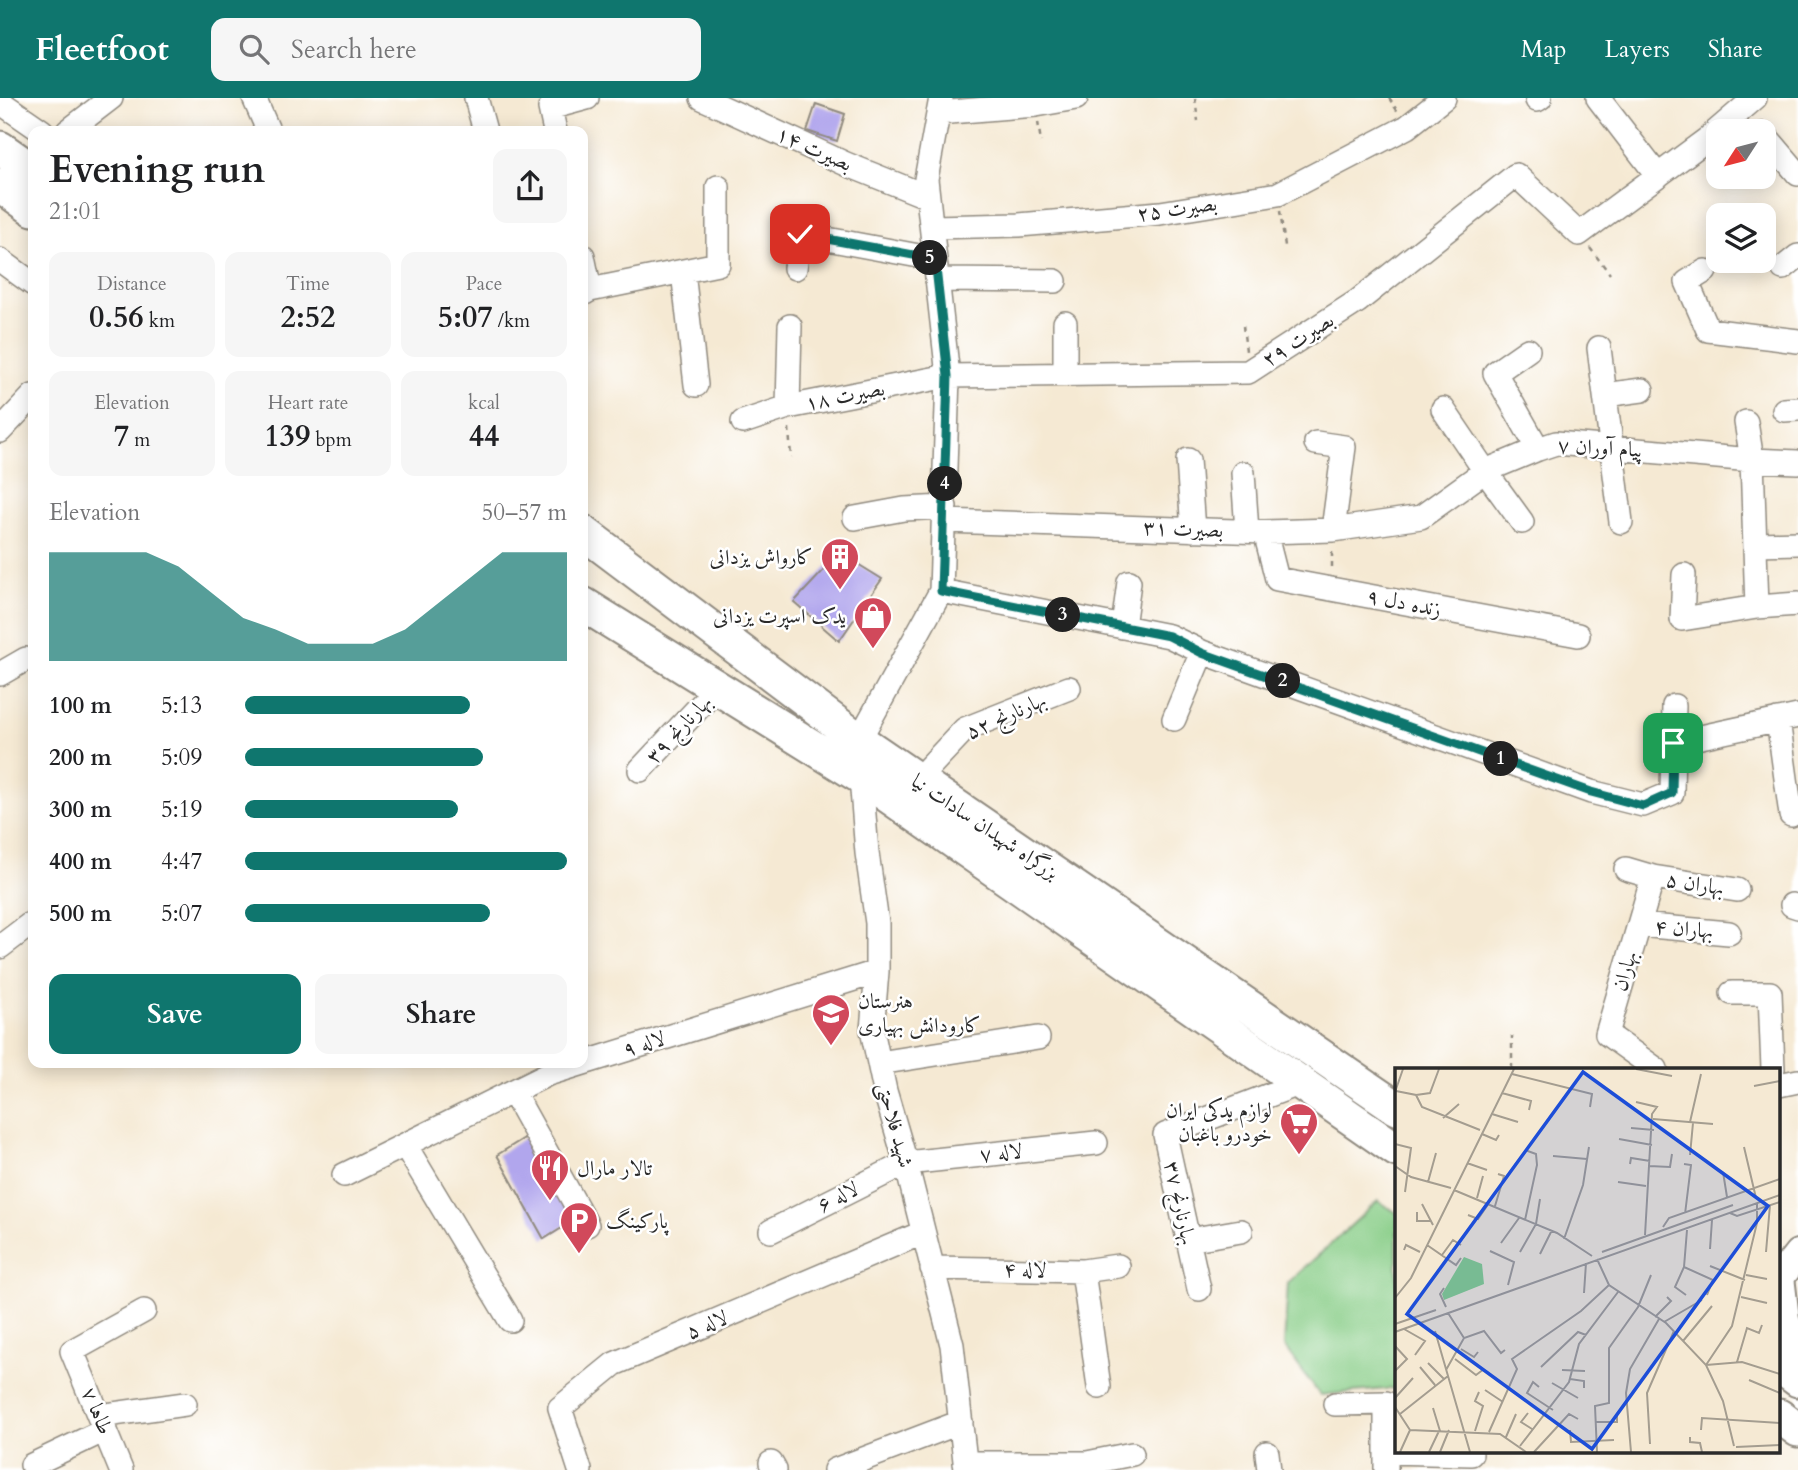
<!DOCTYPE html>
<meta charset="utf-8">
<style>
:root{--surface:#fff;--page:#f6f6f6;--text:#202124;--muted:#757577;--accent:#0f766e}
body{margin:0;font-family:Cardo,Amiri,serif;background:var(--page);color:var(--text);height:100vh;display:flex;flex-direction:column;font-size:26px;white-space:nowrap}
*{box-sizing:border-box;margin:0}
p{font-size:23px;color:var(--muted)}
.icon{flex:none;width:38px;height:38px;fill:none;stroke:currentColor;stroke-width:2;stroke-linecap:round;stroke-linejoin:round}
.map{position:relative;flex:1;overflow:hidden}
.side{position:absolute;left:28px;top:28px;width:560px;height:942px;display:flex;flex-direction:column;background:var(--surface);border-radius:14px;box-shadow:0 4px 18px #0003}
.side>*{flex:none}
.needle{width:46px;rotate:234deg}
.tools{position:absolute;left:1706px;top:21px;display:grid;gap:14px}
.tools a{display:grid;place-items:center;width:70px;height:70px;border-radius:14px;background:var(--surface);box-shadow:0 4px 18px #0003;font-size:35px}
.pin{position:absolute;display:grid;place-items:center;width:60px;height:60px;color:#fff;margin:-30px;border-radius:14px;box-shadow:0 4px 10px #0006}
.km{position:absolute;width:35px;height:35px;margin:-18px;border-radius:50%;background:#222;color:#fff;font-size:19px;line-height:35px;text-align:center}
.round{display:grid;place-items:center;flex:none;width:74px;height:74px;border-radius:14px;background:var(--page)}
.overview{display:flex;align-items:center;justify-content:space-between;height:119px;padding:0 21px}
h1{font-size:38px;font-weight:600;line-height:52px}
.stats{display:grid;grid-template-columns:repeat(3,1fr);gap:10px;height:119px;padding:7px 21px}
.stats div{display:grid;align-content:center;border-radius:14px;background:var(--page);text-align:center}
.stats b{font-size:30px;font-weight:600}
.stats small{font-size:19px;font-weight:400}
.stats p{font-size:19px}
.chart{height:196px;padding:14px 21px}
.chart p{display:flex;justify-content:space-between}
.chart svg{width:100%;height:126px;margin-top:7px;fill:var(--accent);opacity:.7}
.button{display:flex;gap:14px;margin-top:auto;padding:14px 21px}
.button a{flex:1;height:80px;border-radius:14px;background:var(--accent);color:#fff;font-size:28px;font-weight:600;line-height:80px;text-align:center}
.button a+a{background:var(--page);color:var(--text)}
ul{padding:0 21px;list-style:none;font-size:23px}
li{display:grid;grid-template-columns:112px 84px 1fr;align-items:center;height:52px}
li i{height:18px;border-radius:9px;background:var(--accent)}
header{display:flex;align-items:center;gap:42px;box-sizing:border-box;height:98px;padding:0 35px;background:var(--accent);color:#fff}
header strong{font-size:33px}
nav{display:flex;gap:38px;margin-inline-start:auto;font-size:24px}
.search{width:490px;height:63px;background:var(--page);display:flex;align-items:center;gap:18px;box-sizing:border-box;padding:0 24px;border-radius:14px;color:var(--muted);font-size:26px}
.map>svg:first-child{display:block}
.green{fill:#89ce88;stroke:#5a7c5a;stroke-width:2}
.building{fill:#b1a6ed}
.lines{fill:none;stroke-linecap:round;stroke-linejoin:round}
.minor-casing{stroke:#908a7f;stroke-width:26}
.major-casing{stroke:#908a7f;stroke-width:32}
.highway-casing{stroke:#908a7f;stroke-width:37}
.path{stroke:#908a7f;stroke-width:2.5;stroke-dasharray:5 5;stroke-linecap:butt}
.minor{stroke:#fff;stroke-width:23}
.major{stroke:#fff;stroke-width:28}
.highway{stroke:#fff;stroke-width:33}
.route-casing{stroke:#fff;stroke-width:14}
.route{stroke:#0f766e;stroke-width:9}
.labels{text-anchor:middle;dominant-baseline:central;stroke-width:5;stroke-linejoin:round;paint-order:stroke}
.street-label{font-size:21px;fill:#2b2b2b;stroke:#fff}
.poi-label{font-size:21px;fill:#2b2b2b;stroke:#fff;text-anchor:end}
.inset-road{fill:none;stroke:#a49d90;stroke-width:2}
.view{fill:#1d4ed8;fill-opacity:0.15;stroke:#1d4ed8;stroke-width:3.5}
.inset-edge{fill:none;stroke:#2b2b2b;stroke-width:3.5}
</style>
<header>
<strong>Fleetfoot</strong>
<div class="search"><svg class="icon" aria-label="search" viewBox="0 0 24 24"><circle cx="10" cy="10" r="6"/><path d="M15 15l6 6"/></svg>Search here</div>
<nav><a>Map</a><a>Layers</a><a>Share</a></nav>
</header>
<div class="map">
<svg width="1798" height="1372" viewBox="0 0 1798 1372">
<rect width="100%" height="100%" fill="#fff"/>
<filter id="ink" filterUnits="userSpaceOnUse"><feTurbulence type="fractalNoise" baseFrequency=".0143" numOctaves="2"/><feDisplacementMap in="SourceGraphic" scale="14" xChannelSelector="R" yChannelSelector="G"/><feConvolveMatrix kernelMatrix="1 2 1 2 8 2 1 2 1" color-interpolation-filters="sRGB"/></filter>
<filter id="wash" filterUnits="userSpaceOnUse"><feTurbulence type="fractalNoise" baseFrequency=".00686" numOctaves="4" result="noise"/><feDisplacementMap in="SourceGraphic" scale="28" xChannelSelector="R" yChannelSelector="G"/><feGaussianBlur stdDeviation="1.57" result="paint"/><feColorMatrix in="noise" values="0 0 0 0 0 0 0 0 0 0 0 0 0 0 0 0 0 1.4 0 .05"/><feComposite in="paint" operator="in"/></filter>
<g filter="url(#wash)">
<rect width="100%" height="100%" fill="#f5e9d3"/>
<path class="green" d="M1378,1103L1397,1115V1290L1320,1297L1284,1248L1288,1185Z"/>
<g id="blocks">
<path class="building" d="M816,6L845,16L837,43L807,33Z
M840,455L882,481L839,543L794,504Z
M531,1036L578,1120L544,1141L497,1057Z"/>
</g>
</g>
<g filter="url(#ink)">
<use href="#blocks" fill-opacity="0" stroke="#908a7f" stroke-width="2"/>
<g class="lines">
<defs>
<path id="minor" d="M254,0L268,32
M476,0L485,33
M702,0L846,66L928,99
M1598,0L1658,78
M1537,2L1540,0
M0,4L42,33
M938,15L1036,7L1076,0
M68,33L111,0
M555,33L550,10L587,0
M1764,36L1798,76
M932,129L1019,127L1160,115L1278,96L1407,29L1444,0
M583,158L590,192
M0,162L33,186
M795,170L800,136L935,161
M1783,170L1798,158
M1705,173L1687,184L1708,232L1798,243
M683,174L696,287
M937,182L1055,183
M583,196L590,192L718,166V89
M1599,250L1621,424
M1528,252L1495,275L1538,351
M1065,276V225
M1605,297L1642,292
M788,309L790,228
M1443,311L1485,373L1522,424
M1784,312L1798,311
M743,324L788,309L948,278L1248,274L1358,203L1516,77L1579,136L1706,42L1755,0
M0,333L33,298
M1316,345L1344,349L1333,432
M1188,362L1193,432
M1243,375L1247,433
M855,420L904,411L945,409
M944,423L1265,434L1333,432L1421,419L1485,373L1538,351L1556,345L1752,362L1798,364
M1265,434L1277,481L1578,537
M1755,446L1798,445
M1684,477L1682,521L1757,509L1752,362L1746,324
M941,493L1169,538L1202,554L1591,694L1643,707L1672,695L1673,645L1798,618
M1757,509L1798,506
M1123,529L1129,484
M0,576L26,561
M1174,621L1202,554
M1778,622L1791,717
M859,642L941,493L948,278L926,81L941,0
M1673,645L1674,608
M640,672L718,589
M861,679L867,755L877,825V874L872,932L885,993L906,1065L952,1247L966,1372
M917,682L965,631L1069,590
M1626,771L1653,779L1607,936L1656,971
M1653,779L1737,792
M1792,807L1798,809
M1639,827L1729,835
M0,849L33,824
M1732,895H1770L1773,971
M879,965L1038,940
M1779,987L1798,983
M513,994L587,1127
M405,1047L510,1222
M344,1077L548,976L877,874
M771,1133L906,1065L1096,1045
M1188,1142L1241,1133
M932,1170L1083,1173L1118,1168
M1083,1173L1099,1289
M1199,1191L1165,1037L1301,985
M1335,1306L1386,1305V1372
M99,1318L185,1306
M1386,1354L1471,1356
M1267,1355L1269,1372
M771,1365L775,1372
M965,1365H1087L1089,1372
M1087,1365L1132,1356
M32,1367L105,1332
M121,1372L72,1253L144,1213
M580,1372L560,1310L614,1266L922,1135
M835,1372L961,1324"/>
<path id="major" d="M1780,1179L1785,1221L1798,1265
M1780,1179L1798,1156"/>
<path id="highway" d="M0,50L33,73
M0,87L33,111
M583,434L859,642L1397,1010
M583,506L861,679L1397,1052
M1779,1268L1798,1282
M1779,1318L1798,1332"/>
</defs>
<use href="#minor" class="minor-casing"/>
<use href="#major" class="major-casing"/>
<use href="#highway" class="highway-casing"/>
<path class="path" d="M1195,0L1198,23
M1389,0L1398,14
M1038,24L1041,44
M1280,113L1285,148
M1590,150L1610,176
M1243,228L1246,253
M789,330L791,360
M1332,469V449
M1512,971V938"/>
<use href="#minor" class="minor"/>
<use href="#major" class="major"/>
<use href="#highway" class="highway"/>
</g>
</g>
<g class="lines" filter="url(#ink)">
<defs>
<path id="route" d="M800,136L935,161L948,278L941,493L1169,538L1202,555L1591,694L1643,708L1672,695L1673,645"/>
</defs>
<use href="#route" class="route-casing"/>
<use href="#route" class="route"/>
</g>
<defs>
<symbol id="building-pin" viewBox="-11 -11 22 30"><path d="M0 17L-7.5 6A9.5 9.5 0 1 1 7.5 6Z" fill="#d1495b" stroke="#fff"/><path d="M-4-6H4V6H1V3H-1V6H-4ZM-2.5-4.3h1.7v1.8h-1.7ZM.8-4.3h1.7v1.8H.8ZM-2.5-1h1.7V.8h-1.7ZM.8-1h1.7V.8H.8Z" fill="#fff"/></symbol>
<symbol id="shop-pin" viewBox="-11 -11 22 30"><path d="M0 17L-7.5 6A9.5 9.5 0 1 1 7.5 6Z" fill="#d1495b" stroke="#fff"/><path d="M-5-2.5h2.3a2.7 3.5 0 0 1 5.4 0H5L5.5 6h-11ZM-1.5-2.5h3a1.5 2.3 0 0 0-3 0Z" fill="#fff"/></symbol>
<symbol id="school-pin" viewBox="-11 -11 22 30"><path d="M0 17L-7.5 6A9.5 9.5 0 1 1 7.5 6Z" fill="#d1495b" stroke="#fff"/><path d="M0-5L7-2L0 1L-7-2ZM-4 1L0 2.5L4 1V4Q0 6-4 4Z" fill="#fff"/></symbol>
<symbol id="supermarket-pin" viewBox="-11 -11 22 30"><path d="M0 17L-7.5 6A9.5 9.5 0 1 1 7.5 6Z" fill="#d1495b" stroke="#fff"/><path d="M-6-5.5h2.5l.6 2H6L4.5 2H-2.5L-4.4-4H-6ZM-1.5 3.2a1.3 1.3 0 1 0 .1 0ZM3 3.2a1.3 1.3 0 1 0 .1 0Z" fill="#fff"/></symbol>
<symbol id="restaurant-pin" viewBox="-11 -11 22 30"><path d="M0 17L-7.5 6A9.5 9.5 0 1 1 7.5 6Z" fill="#d1495b" stroke="#fff"/><path d="M-5-6h1v4h1v-4h1v4h1v-4h1v5L-1.5 .5V6h-2V.5L-5-1ZM5-6V6H3V1.5H1.5Q1.5-4 5-6Z" fill="#fff"/></symbol>
<symbol id="parking-pin" viewBox="-11 -11 22 30"><path d="M0 17L-7.5 6A9.5 9.5 0 1 1 7.5 6Z" fill="#d1495b" stroke="#fff"/><path d="M-3.5-5.5H1a3.5 3.5 0 0 1 0 7H-1V5.5H-3.5ZM-1-3.4V-.6H.8a1.4 1.4 0 0 0 0-2.8Z" fill="#fff"/></symbol>
</defs>
<g fill-rule="evenodd">
<use href="#building-pin" x="818" y="437" width="44" height="60"/>
<use href="#shop-pin" x="851" y="496" width="44" height="60"/>
<use href="#school-pin" x="809" y="893" width="44" height="60"/>
<use href="#supermarket-pin" x="1277" y="1002" width="44" height="60"/>
<use href="#restaurant-pin" x="528" y="1048" width="44" height="60"/>
<use href="#parking-pin" x="557" y="1101" width="44" height="60"/>
</g>
<g class="labels">
<g class="street-label">
<text transform="translate(814 51) rotate(24)">بصیرت ۱۴</text>
<text transform="translate(1177 111) rotate(-8)">بصیرت ۲۵</text>
<text transform="translate(1298 242) rotate(-33)">بصیرت ۲۹</text>
<text transform="translate(845 298) rotate(-11)">بصیرت ۱۸</text>
<text transform="translate(1600 350) rotate(3)">پیام آوران ۷</text>
<text transform="translate(1183 431) rotate(2)">بصیرت ۳۱</text>
<text transform="translate(1404 505) rotate(11)">زنده دل ۹</text>
<text transform="translate(1006 618) rotate(-24)">بهارنارنج ۵۲</text>
<text transform="translate(679 631) rotate(-47)">بهارنارنج ۳۹</text>
<text transform="translate(985 729) rotate(34)">بزرگراه شهیدان سادات نیا</text>
<text transform="translate(1695 786) rotate(9)">بهاران ۵</text>
<text transform="translate(1684 831) rotate(5)">بهاران ۴</text>
<text transform="translate(1625 873) rotate(-74)">بهاران</text>
<text transform="translate(644 946) rotate(-17)">لاله ۹</text>
<text transform="translate(895 1027) rotate(75)">شهید فلاحتی</text>
<text transform="translate(1001 1055) rotate(-6)">لاله ۷</text>
<text transform="translate(838 1099) rotate(-27)">لاله ۶</text>
<text transform="translate(1180 1105) rotate(78)">بهارنارنج ۳۷</text>
<text transform="translate(1025 1172) rotate(1)">لاله ۴</text>
<text transform="translate(707 1227) rotate(-23)">لاله ۵</text>
<text transform="translate(97 1313) rotate(68)">طاها ۷</text>
</g>
<g class="poi-label">
<text x="813" y="459">کارواش یزدانی</text>
<text x="846" y="518">یدک اسپرت یزدانی</text>
<text x="858" y="903" text-anchor="start">هنرستان<tspan x="858" dy="24">کارودانش بهیاری</tspan></text>
<text x="1272" y="1012">لوازم یدکی ایران<tspan x="1272" dy="24">خودرو باغبان</tspan></text>
<text x="577" y="1070" text-anchor="start">تالار مارال</text>
<text x="606" y="1123" text-anchor="start">پارکینگ</text>
</g>
</g>
<g transform="translate(1395 970)">
<rect width="385" height="385" fill="#f5e9d3"/>
<path d="M69,189L87,196L89,216L49,232L47,226Z" fill="#89ce88"/>
<path class="inset-road" d="M241,1L277,8M117,6L197,26L195,39M359,18L385,13M1,23L21,27L27,39L85,62M0,24L8,1M107,25L136,33L134,42M21,27L35,25L44,1M241,34L262,39L257,46L250,167M97,46L123,54M48,50L64,36M258,51L318,56M295,54L306,6M236,60L259,62M87,66L101,72L104,67M224,71L257,77M0,76L16,80L10,124M349,79L361,130M295,87L298,55M158,88L192,91M72,95L92,102M235,96L236,90L255,93M289,96L296,97L290,146M0,98L16,109L56,120M254,98L275,99L277,86M328,104L332,129M33,114L41,85M223,114L251,118M59,122L162,165L197,188M82,130L88,108M27,136L38,157M100,138L109,108L103,106M22,144V153H36M335,145L342,148L385,134M73,147L83,151L94,135M130,152L142,97L141,86L130,82M268,159L274,150L385,111M169,171L188,117L194,79M106,175L124,150M32,177L61,197L66,190M315,181L317,152M9,182L11,177L25,184M95,183L119,194L113,217M125,184L141,156L145,131M207,184L338,137M371,184L375,137M145,186L157,162M47,187L58,172L66,177M202,191L214,217L271,255L311,297L328,333L339,378M315,198L350,212M289,199L318,212L312,227M351,207L372,211M49,220L45,226L51,239M189,225L191,195M291,227L280,219L289,199L292,162M346,229L372,235M0,230L16,210L119,1M53,245L69,270M260,249L276,233L272,229M269,254L307,232M0,256L41,242M9,261L30,273L20,287M40,263L75,384M0,264L385,127M288,273L317,238M0,278L12,291L0,303M66,281L79,289L83,284M60,291L81,307L89,301M342,294L352,260L364,265L367,257M33,295L49,311M311,297L337,258L362,155V135M311,297L347,294L385,306M25,299L40,317M146,299L183,264L191,267M51,302L69,270L89,263L106,285L110,282M167,302L190,303M175,311L189,313V320M354,312L385,325M157,315L183,330M144,319L138,314L132,325L158,342M90,322L108,334M0,330L18,310M0,339L15,362L105,366L131,384M38,340L45,363M133,345L126,354L137,361M5,346L53,308M200,354H222V345M175,362L176,374L219,372M306,362L307,350L385,355M80,363L88,338L80,333L84,324M94,364L122,301L117,291L186,243L214,217M111,369L121,346M295,369V374L305,375L307,384M255,376L252,325L279,263M125,378L174,314L184,276L223,224M341,379L385,377M5,384L15,362M34,384L44,363M45,384L54,362M139,384L174,346L183,351M202,384L200,338L214,335V280L243,239L256,207M236,384L231,325L235,301L264,251"/>
<path class="view" d="M188,4L373,138L197,381L12,246Z"/>
<rect width="385" height="385" class="inset-edge"/>
</g>
</svg>
<div class="tools">
<a><svg class="needle" viewBox="-14 -14 28 28"><path d="M0-13l5 13h-10z" fill="#e53935"/><path d="M0 13l5-13h-10z" fill="#757577"/></svg></a>
<a><svg class="icon" aria-label="layers" viewBox="0 0 24 24"><path d="M12 4l9 5-9 5-9-5zM3 14l9 5 9-5"/></svg></a>
</div>
<div class="pin" style="left:1673px;top:645px;background:#1e9e55"><svg class="icon" aria-label="arrive" viewBox="0 0 24 24"><path d="M6 21V4h12l-3 4 3 4H6"/></svg></div>
<div class="pin" style="left:800px;top:136px;background:#d93025"><svg class="icon" aria-label="check" viewBox="0 0 24 24"><path d="M5 12l5 5 9-10"/></svg></div>
<b class="km" style="left:1501px;top:661px">1</b>
<b class="km" style="left:1283px;top:583px">2</b>
<b class="km" style="left:1063px;top:517px">3</b>
<b class="km" style="left:945px;top:386px">4</b>
<b class="km" style="left:930px;top:160px">5</b>
<section class="side">
<div class="overview"><div><h1>Evening run</h1><p>21:01</p></div><a class="round"><svg class="icon" aria-label="share" viewBox="0 0 24 24"><path d="M12 15V3M7 8l5-5 5 5M5 13v7h14v-7"/></svg></a></div>
<div class="stats">
<div><p>Distance</p><b>0.56<small> km</small></b></div>
<div><p>Time</p><b>2:52</b></div>
<div><p>Pace</p><b>5:07<small> /km</small></b></div>
</div>
<div class="stats">
<div><p>Elevation</p><b>7<small> m</small></b></div>
<div><p>Heart rate</p><b>139<small> bpm</small></b></div>
<div><p>kcal</p><b>44</b></div>
</div>
<div class="chart"><p><span>Elevation</span>50–57 m</p>
<svg viewBox="0 0 160 44" preserveAspectRatio="none"><path d="M0 44V6L10 6L20 6L30 6L40 11L50 20L60 29L70 33L80 38L90 38L100 38L110 33L120 24L130 15L140 6L150 6L160 6V44z"/></svg>
</div>
<ul>
<li><b>100 m</b>5:13<i style="width:70%"></i></li>
<li><b>200 m</b>5:09<i style="width:74%"></i></li>
<li><b>300 m</b>5:19<i style="width:66%"></i></li>
<li><b>400 m</b>4:47<i style="width:100%"></i></li>
<li><b>500 m</b>5:07<i style="width:76%"></i></li>
</ul>
<div class="button"><a>Save</a><a>Share</a></div>
</section>
</div>
